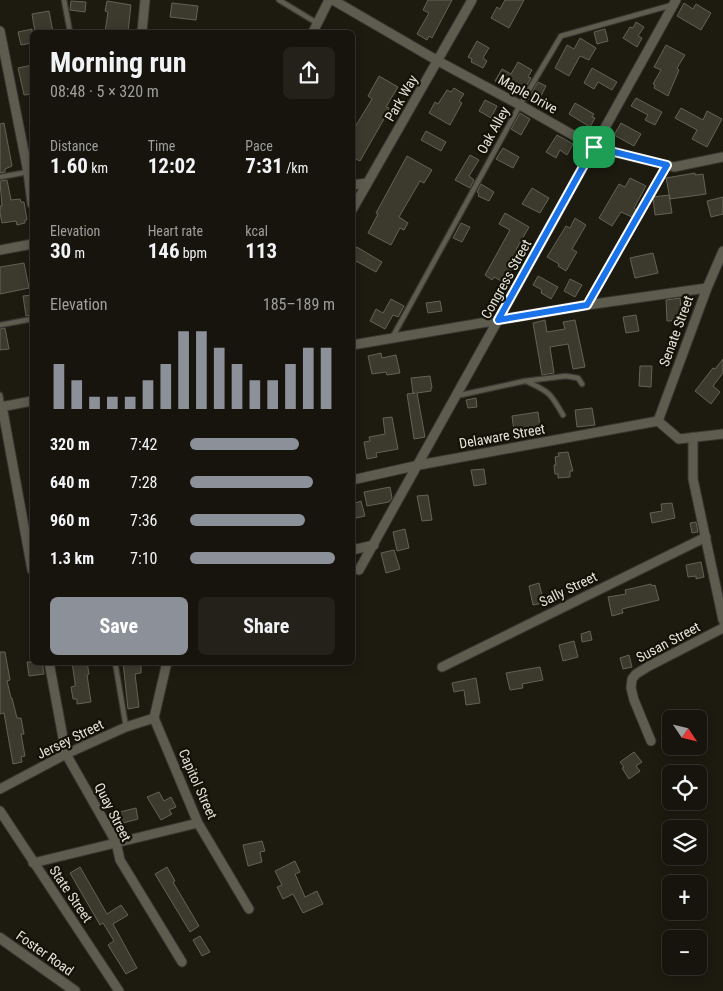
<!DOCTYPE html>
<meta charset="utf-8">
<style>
:root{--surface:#16140c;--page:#23211a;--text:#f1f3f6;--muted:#9e9e9d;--line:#35332d;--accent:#8c9099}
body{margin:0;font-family:"Roboto Condensed",sans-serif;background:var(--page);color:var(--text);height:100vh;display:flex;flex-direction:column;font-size:19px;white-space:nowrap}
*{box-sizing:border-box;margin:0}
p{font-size:16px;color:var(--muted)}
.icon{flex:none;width:28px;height:28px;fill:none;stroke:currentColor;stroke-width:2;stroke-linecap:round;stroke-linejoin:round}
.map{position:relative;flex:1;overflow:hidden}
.drawer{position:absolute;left:30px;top:30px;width:325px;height:635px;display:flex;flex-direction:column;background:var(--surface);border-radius:8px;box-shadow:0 2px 12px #0003,0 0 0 1px var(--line)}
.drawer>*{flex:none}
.needle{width:32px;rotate:125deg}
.tools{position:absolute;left:662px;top:710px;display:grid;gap:10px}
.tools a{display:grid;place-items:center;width:45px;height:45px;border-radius:8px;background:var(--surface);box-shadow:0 2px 12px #0003,0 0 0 1px var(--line);font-size:25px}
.pin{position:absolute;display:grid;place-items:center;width:42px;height:42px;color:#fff;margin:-21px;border-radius:10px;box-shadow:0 2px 8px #0006}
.round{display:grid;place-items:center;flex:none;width:52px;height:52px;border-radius:8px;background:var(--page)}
.summary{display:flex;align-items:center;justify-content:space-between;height:85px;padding:0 20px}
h1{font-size:28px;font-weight:700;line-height:38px}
.stats{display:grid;grid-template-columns:repeat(3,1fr);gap:8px;height:85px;padding:5px 20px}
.stats div{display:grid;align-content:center}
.stats b{font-size:21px;font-weight:700}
.stats small{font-size:14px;font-weight:400}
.stats p{font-size:14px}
.chart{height:140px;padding:10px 20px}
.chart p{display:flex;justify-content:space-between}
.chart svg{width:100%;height:90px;margin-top:5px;stroke:var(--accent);stroke-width:6}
.action{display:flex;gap:10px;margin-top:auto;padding:10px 20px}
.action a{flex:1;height:58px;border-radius:8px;background:var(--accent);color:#fff;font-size:20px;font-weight:700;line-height:58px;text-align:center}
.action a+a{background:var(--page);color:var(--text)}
ul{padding:0 20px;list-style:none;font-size:16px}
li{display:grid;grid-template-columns:80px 60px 1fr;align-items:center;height:38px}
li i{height:12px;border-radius:6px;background:var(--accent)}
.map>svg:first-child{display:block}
.building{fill:#3b3a2d;stroke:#646255}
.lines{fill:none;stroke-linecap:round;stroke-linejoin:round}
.service-casing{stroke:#373631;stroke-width:7}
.minor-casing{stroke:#373631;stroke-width:11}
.tertiary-casing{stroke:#373631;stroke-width:12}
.service{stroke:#5d5c4f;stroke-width:4.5}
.minor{stroke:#5d5c4f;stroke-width:9}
.tertiary{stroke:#5d5c4f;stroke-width:10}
.route-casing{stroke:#fff;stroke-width:10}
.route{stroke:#1a73e8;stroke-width:6}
.labels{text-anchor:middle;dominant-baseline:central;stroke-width:4.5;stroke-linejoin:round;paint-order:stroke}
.street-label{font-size:14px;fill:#e3e2da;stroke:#141207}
</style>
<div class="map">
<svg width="723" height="991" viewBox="0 0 723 991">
<rect width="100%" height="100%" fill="#1d1b10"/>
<path class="building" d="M428,0H452L432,38L429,36L427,40L417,34L429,13L423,10Z
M505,0H524L509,28L491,18L497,7L500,9Z
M71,1L86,2L85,12L70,10Z
M107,1L131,5L128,32H105L108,12L105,11Z
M172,3L198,6L196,20L170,17Z
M684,3L693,9L696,4L711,13L701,30L677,16Z
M49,11L53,32H35L32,14Z
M636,22L644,27L638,36L642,38L637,47L623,38L630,27L633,28Z
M32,29V43L21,45L18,32Z
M605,29L608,41L597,44L594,32Z
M580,38L596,48L589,60L580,56L569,76L555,68L567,45L574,49Z
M477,41L489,48L483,58L487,61L483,68L471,62L472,59L468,57Z
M666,45L685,55L677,68L679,70L668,96L654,88L655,85L653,84L661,70L654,67Z
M518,62L532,70L528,77L531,78L521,95L495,81L502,69L511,74Z
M32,65V94L24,95L18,68Z
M592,68L617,82L612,90L598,82L594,89L584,83Z
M379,76L398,87L386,107L389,108L388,112L360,161L352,157V132L372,99L368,96Z
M538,82L546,86L537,104L528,99Z
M454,88L464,94L459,101L462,103L450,125L429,113L435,102L438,104L447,90L451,92Z
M636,98L662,112L655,125L645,120L648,115L631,106Z
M485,100L497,106L491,118L479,111Z
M575,103L594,114L592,117L595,118L590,127L569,114Z
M681,108L703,120L707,111L722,119L707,147L692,139L697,130L675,118Z
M520,113L530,119L521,135L511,129Z
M4,123L12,166L5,169V172L0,173V124Z
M621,123L641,134L634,146L614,135Z
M426,131L446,142L441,151L421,140Z
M557,135L573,144L567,155L560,150L556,158L546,152Z
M503,148L519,157L513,168L496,159Z
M470,155L479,160L469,176L474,180L470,188L455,180Z
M407,156L432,170L424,183L420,181L399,217L408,223L404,230L400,228L391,245L368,233L378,214L376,213Z
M695,173V175L703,174L706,194L670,199L666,178Z
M630,178L646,186L634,208L636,210L632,217L621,212L612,226L599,218L619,184L625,187Z
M7,180L11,200L20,199L21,202H24L27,220H25V223L17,225L16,221L2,223L0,213V206H2L0,181Z
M481,184L494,192L489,201L478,196L479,194L477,192Z
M532,188L549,198L540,213L522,204Z
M669,195L672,213L655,215L653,197Z
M723,197V214L711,217L707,201Z
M505,213L529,227L516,250L518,251L508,268L511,270L503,282L494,277L492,280L485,275L510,230L499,224Z
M575,218L586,225L572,249L577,252L566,271L558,266L559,264L547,257L566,226L570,228Z
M461,223L470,227L462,242L453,238Z
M357,247L382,262L376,272L352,259V254Z
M653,253L658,273L635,278L630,258Z
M24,263L29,288L0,294V267Z
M538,276L558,287L551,299L541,293L542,290L533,285Z
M570,279L582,285L575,297L564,291Z
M32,295V315L26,316L23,296Z
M680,298L682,320L667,321L666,300Z
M391,299L404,306L398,317L393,315L385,329L370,321L376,309L383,313Z
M440,301L442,311L428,313L426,303Z
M636,315L639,331L626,333L623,317Z
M545,320L547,332L565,329L563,322L575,320L585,367L573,369L568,344L550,347L554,373L542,375L533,323Z
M5,328L9,349L0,350V329Z
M381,353L382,358L396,355L400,373L387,375L386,372L372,374L368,356Z
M723,359V373L713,386L720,392L711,404L695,391L713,368L715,369Z
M640,366H652L651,387L639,386Z
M430,376L432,388H431V391L417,393L425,437L414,439L407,394L415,393H413L411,378Z
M476,398L477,407L468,408L466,400Z
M592,408L595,425L577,427L575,410Z
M538,412L540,427L514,431L512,416Z
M392,417L398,449L376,453L377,457L367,459L364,442L370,441L369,437L385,434L383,418Z
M568,452L573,471H570V477L558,478V474H555L554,465H556L555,457L559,456L558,453Z
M484,469L486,484L474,486L471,470Z
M390,487L392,498L389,502L367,506L364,492Z
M428,495L432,520L422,521L417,496Z
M361,501L365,516L356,518L355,514H352V504Z
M672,503L675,518L652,523L650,513L662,511L661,504Z
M696,522L698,532L692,533L690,523Z
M405,529L409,548L397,551L393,532Z
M394,550L400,569L386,573L381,553Z
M701,562L704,577L696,579V576L688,577L686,565Z
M539,583L544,603L533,605L529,586Z
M651,584L652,586L655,585L659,600L622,609L623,613L612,616L608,597L626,594L625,590Z
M590,631L592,640L582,642L581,634Z
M574,641L578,657L563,661L559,645Z
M0,652H5L10,680L7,681L11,698H12L17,718H21L24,734H21L25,756L21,757L22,762L13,764L4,713L0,714Z
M629,655L632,667L623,669L620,658Z
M27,662H42L44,674L29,676Z
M72,662H87L89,674L87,675L91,702L77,704V699H73L71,687L75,686V683Z
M123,662H141V673L135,674L139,707L128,709Z
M540,667L543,680L522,684L523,688L510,690L506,673Z
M476,678L480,703L466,705L464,690L454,692L452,683Z
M634,752L642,762L636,766L640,771L629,779L622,768L624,767L620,762Z
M159,792L164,801L171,797L176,807L169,810L172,814L161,820L147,797Z
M136,808L138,819L123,823L120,812Z
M262,841L265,851L260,852L262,862L248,866L243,845Z
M295,861L300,872L295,874L305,897L317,891L323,904L303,913L293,894L283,899L277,887L282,885L275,871Z
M80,867L107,914L121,905L128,915L113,924L137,968L126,974L108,945L114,941L103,923L100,925L70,873Z
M167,867L175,881L173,882L199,926L190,932L155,874Z
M200,936L210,952L202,956L193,940Z"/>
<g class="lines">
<defs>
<path id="service" d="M64,0L70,32
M279,0L317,23
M0,177L28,172
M587,304L667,165
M0,325L32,319
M392,338L520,105L561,36L672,5
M528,382C550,392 551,394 563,415
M0,395L2,406
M456,396L525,381L566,376L578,378L582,384
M115,662L126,727"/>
<path id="minor" d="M333,0L438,61L520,105L594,147L674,167L723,157
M0,31L28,172L32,204
M142,32L145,0
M313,32L329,0
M352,185L367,183
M352,210L472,0
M0,250L32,244
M352,345L587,305L707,288
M2,406L32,570
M0,407L32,401
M658,421L707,288L723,251
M658,421L679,439L723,434
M693,437V479L723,620
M352,480L419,465L658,421
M352,550L374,545
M359,570L676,0
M49,662L66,754L116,842L120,860L182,962
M167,662L154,718L198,823L249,909
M442,667L706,537
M651,741L634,700L631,688L632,679L636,674L649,666L723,628
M0,789L66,754L126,727L154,718
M0,811L119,991
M33,863L198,823"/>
<path id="tertiary" d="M0,938L75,991"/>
</defs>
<use href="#service" class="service-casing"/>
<use href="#minor" class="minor-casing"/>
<use href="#tertiary" class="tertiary-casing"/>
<use href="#service" class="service"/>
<use href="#minor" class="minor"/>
<use href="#tertiary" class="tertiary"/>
</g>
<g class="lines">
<defs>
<path id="route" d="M594,147L667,165L587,305L498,320Z"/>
</defs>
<use href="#route" class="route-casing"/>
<use href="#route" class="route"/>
</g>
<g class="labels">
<g class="street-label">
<text transform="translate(528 94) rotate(29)">Maple Drive</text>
<text transform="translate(401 98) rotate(-60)">Park Way</text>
<text transform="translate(493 130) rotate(-61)">Oak Alley</text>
<text transform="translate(506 279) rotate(-61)">Congress Street</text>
<text transform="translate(676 331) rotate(-70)">Senate Street</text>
<text transform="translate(502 436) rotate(-10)">Delaware Street</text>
<text transform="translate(568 589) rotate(-26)">Sally Street</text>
<text transform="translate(668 642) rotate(-28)">Susan Street</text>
<text transform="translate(70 739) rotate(-26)">Jersey Street</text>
<text transform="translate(198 784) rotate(66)">Capitol Street</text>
<text transform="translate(113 812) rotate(63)">Quay Street</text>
<text transform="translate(71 894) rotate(56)">State Street</text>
<text transform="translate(45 953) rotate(35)">Foster Road</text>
</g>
</g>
</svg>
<div class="tools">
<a><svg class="needle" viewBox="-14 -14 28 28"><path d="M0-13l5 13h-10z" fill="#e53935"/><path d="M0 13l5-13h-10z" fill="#9e9e9d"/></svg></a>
<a><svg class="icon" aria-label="locate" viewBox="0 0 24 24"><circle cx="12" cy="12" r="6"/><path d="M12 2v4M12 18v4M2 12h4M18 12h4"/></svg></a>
<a><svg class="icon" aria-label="layers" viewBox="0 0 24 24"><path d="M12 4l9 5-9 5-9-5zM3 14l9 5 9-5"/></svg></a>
<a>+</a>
<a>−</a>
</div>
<div class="pin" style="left:594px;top:147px;background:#1e9e55"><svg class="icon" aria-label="arrive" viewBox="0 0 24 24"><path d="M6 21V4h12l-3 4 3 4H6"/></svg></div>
<section class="drawer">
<div class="summary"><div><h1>Morning run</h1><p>08:48 · 5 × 320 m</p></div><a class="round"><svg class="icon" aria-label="share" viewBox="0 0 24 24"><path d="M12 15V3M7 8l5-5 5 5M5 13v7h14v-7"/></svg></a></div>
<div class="stats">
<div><p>Distance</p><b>1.60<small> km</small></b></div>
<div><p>Time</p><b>12:02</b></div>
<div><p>Pace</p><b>7:31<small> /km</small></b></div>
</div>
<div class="stats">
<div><p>Elevation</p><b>30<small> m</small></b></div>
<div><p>Heart rate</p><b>146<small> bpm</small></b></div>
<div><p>kcal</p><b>113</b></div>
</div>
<div class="chart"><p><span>Elevation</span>185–189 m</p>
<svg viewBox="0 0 160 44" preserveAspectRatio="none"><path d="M5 44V22M15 44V30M25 44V38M35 44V38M45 44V38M55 44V30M65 44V22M75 44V6M85 44V6M95 44V14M105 44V22M115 44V30M125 44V30M135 44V22M145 44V14M155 44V14"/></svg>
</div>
<ul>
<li><b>320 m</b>7:42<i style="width:75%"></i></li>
<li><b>640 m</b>7:28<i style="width:85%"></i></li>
<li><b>960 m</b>7:36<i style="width:79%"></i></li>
<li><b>1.3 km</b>7:10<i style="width:100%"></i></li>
</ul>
<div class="action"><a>Save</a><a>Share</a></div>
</section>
</div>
